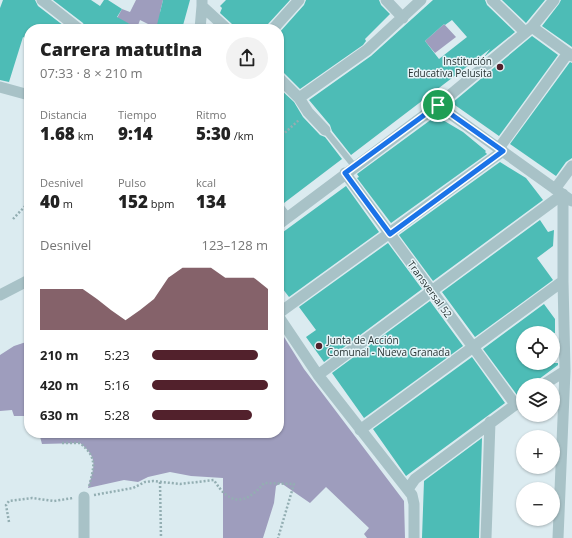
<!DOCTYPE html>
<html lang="es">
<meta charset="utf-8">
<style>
:root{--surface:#fff;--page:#f2f2f2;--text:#222;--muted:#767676;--accent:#52212c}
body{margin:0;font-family:"Open Sans",sans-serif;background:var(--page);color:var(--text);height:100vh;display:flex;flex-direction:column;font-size:15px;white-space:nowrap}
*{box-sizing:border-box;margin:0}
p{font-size:13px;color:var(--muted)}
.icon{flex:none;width:22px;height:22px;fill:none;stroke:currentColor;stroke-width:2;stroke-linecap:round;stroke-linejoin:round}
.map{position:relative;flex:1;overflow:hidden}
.side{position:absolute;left:24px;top:24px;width:260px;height:414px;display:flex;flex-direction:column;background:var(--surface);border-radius:16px;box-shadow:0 1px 3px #0004}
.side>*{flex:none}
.tools{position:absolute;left:516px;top:326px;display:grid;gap:8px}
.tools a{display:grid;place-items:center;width:44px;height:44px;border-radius:50%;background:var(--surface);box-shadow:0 1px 3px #0004;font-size:20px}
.pin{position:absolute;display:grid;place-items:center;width:34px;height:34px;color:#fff;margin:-17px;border:2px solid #fff;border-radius:50%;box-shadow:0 1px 4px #0007}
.round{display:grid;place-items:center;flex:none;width:42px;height:42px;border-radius:21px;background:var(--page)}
.overview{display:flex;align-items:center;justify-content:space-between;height:68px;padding:0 16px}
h1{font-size:18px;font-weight:800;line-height:30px}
.metrics{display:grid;grid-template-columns:repeat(3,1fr);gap:6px;height:68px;padding:4px 16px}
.metrics div{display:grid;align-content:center}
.metrics b{font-size:17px;font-weight:800}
.metrics small{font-size:11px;font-weight:400}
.metrics p{font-size:11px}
.chart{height:112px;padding:8px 16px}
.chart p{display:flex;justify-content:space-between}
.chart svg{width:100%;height:72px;margin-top:4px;fill:var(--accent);opacity:.7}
ul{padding:0 16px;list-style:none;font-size:13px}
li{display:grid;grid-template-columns:64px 48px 1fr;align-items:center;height:30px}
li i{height:10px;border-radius:5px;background:var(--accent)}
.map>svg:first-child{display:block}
.green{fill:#9e9dbd}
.building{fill:#4dbcb6;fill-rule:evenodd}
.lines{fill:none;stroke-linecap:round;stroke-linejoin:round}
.path{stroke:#93aeb2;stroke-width:2.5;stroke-dasharray:2 2;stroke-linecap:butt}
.service{stroke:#a8c2c7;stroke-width:6}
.minor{stroke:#a8c2c7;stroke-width:11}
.route-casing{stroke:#fff;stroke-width:8}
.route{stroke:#1a73e8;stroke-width:5}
.poi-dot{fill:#52212c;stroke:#e7f4f8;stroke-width:1.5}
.labels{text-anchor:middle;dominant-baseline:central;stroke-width:3;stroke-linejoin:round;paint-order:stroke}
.poi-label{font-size:10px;fill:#283434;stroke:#e7f4f8;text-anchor:end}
.street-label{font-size:10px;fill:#283434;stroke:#e7f4f8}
</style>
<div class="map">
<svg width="572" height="538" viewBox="0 0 572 538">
<rect width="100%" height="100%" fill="#dbebf0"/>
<path class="green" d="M136,0H163L160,12L165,14L158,29L140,20L137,28L125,22H115L122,9L130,12Z
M444,24L456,37L435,53L425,41Z
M279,329L304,369L404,501L405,538H367L364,534L369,528L326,487L310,503L281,483L276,486L274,503L263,538H223V478L191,476L170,472L148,477L138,482L124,480L88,488C94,467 99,458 80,443L42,444L39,433H279Z
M29,341V416H14L12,410L0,411V355L14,346Z"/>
<path class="building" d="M3,0H35L38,6L68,29H29V40L23,37L9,82L0,80V8Z
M53,0H91L100,6L104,0H108L122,9L117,17L139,29H86L83,23Z
M163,0H190L182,29H156Z
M226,0H290L268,24L266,29H234L232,24L220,13L222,8L220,6Z
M306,0H379L381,5L390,14L365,39L366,41L363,45L300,89L284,73L279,71V33L304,5Z
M433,0H485L487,5L515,32L484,57L490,49L351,155L332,131L330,125L309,100L371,56ZM452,20L467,37L439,59L425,41L444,24L445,25Z
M502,0H545L526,23Z
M561,0H572V47L542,26L559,4Z
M532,36L558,55L499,136L452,103Z
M570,62L572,63V158L566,162L556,176L510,144Z
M279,88L294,102L303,117L320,135L325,137L342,159L284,203L279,200Z
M436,116L463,132L486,151L485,152L487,154L391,223L357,178L359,177L357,174Z
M500,162L526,178L543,200L433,281L399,235Z
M346,186L379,232L289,297L279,284V235Z
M540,220L548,232L554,230L553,246L537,258L553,280L475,337L442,292Z
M388,243L422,289L324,362L306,337L316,330L299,307Z
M430,301L463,346L364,418L332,373Z
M544,304L555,319V333H523V363H558V365L531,385H523V391L517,395L483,349Z
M472,357L505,403L406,476L373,429Z
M482,438L479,538H422L424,481Z"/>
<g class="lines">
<path class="path" d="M279,138L299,120
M13,219L29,202
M62,443H80C98,458 94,466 89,487
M160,482L161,538
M94,495L133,488L145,482L153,481L180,484L214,480C229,505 245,506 264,483L294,484L278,538
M9,522L6,505L9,501L32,498L54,501L73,498"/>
<path class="service" d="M325,130L355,167
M279,204L289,217"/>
<path class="minor" d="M42,0L79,29
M202,0V6L227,29
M386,0L403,18
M492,0L525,32
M532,27L572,56
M200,29L202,6
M273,29L299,0
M279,78L299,98L308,112L325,130
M0,87L29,95
M299,98L367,50L421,0
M438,105L572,201
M499,148L568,53
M345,173L515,404
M555,189L572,166
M279,224L438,105L532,27L554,0
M0,295L29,280
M279,313L503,151
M279,317L318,375L412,495L414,504V538
M318,375L563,194
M543,385L565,371
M360,430L563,281
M408,489L415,479L523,399
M84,538V497
M486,538L490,422
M558,538L565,371L563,281V194"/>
</g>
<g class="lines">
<defs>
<path id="route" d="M438,105L503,151L390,234L345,173Z"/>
</defs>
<use href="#route" class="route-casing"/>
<use href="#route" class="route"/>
</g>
<g class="poi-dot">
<circle cx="500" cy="67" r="4"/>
<circle cx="319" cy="346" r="4"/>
</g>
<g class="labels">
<g class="poi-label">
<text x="492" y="61">Institución<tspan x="492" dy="12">Educativa Pelusita</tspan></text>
<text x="327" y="340" text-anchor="start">Junta de Acción<tspan x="327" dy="12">Comunal - Nueva Granada</tspan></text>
</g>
<g class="street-label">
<text transform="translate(430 289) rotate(54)">Transversal 52</text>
</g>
</g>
</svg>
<div class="tools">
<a><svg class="icon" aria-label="locate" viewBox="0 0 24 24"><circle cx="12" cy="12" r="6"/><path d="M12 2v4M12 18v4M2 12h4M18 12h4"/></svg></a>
<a><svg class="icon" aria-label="layers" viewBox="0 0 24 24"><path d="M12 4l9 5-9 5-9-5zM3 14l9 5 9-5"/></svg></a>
<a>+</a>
<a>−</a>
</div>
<div class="pin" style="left:438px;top:105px;background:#1e9e55"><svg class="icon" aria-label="arrive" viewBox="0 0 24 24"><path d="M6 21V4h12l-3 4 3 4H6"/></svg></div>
<section class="side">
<div class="overview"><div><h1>Carrera matutina</h1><p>07:33 · 8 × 210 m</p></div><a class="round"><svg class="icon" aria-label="share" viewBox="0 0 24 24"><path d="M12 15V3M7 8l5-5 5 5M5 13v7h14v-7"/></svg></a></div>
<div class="metrics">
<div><p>Distancia</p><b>1.68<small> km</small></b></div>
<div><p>Tiempo</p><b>9:14</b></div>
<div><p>Ritmo</p><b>5:30<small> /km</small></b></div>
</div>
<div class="metrics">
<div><p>Desnivel</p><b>40<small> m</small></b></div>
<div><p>Pulso</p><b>152<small> bpm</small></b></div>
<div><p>kcal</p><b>134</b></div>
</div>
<div class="chart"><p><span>Desnivel</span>123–128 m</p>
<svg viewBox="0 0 160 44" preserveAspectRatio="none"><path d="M0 44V19L10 19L20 19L30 19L40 25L50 32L60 38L70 32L80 25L90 12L100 6L110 6L120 6L130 12L140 12L150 12L160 19V44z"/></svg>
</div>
<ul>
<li><b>210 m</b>5:23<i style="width:91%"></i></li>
<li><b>420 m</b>5:16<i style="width:100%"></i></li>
<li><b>630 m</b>5:28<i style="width:86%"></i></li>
</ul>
</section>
</div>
